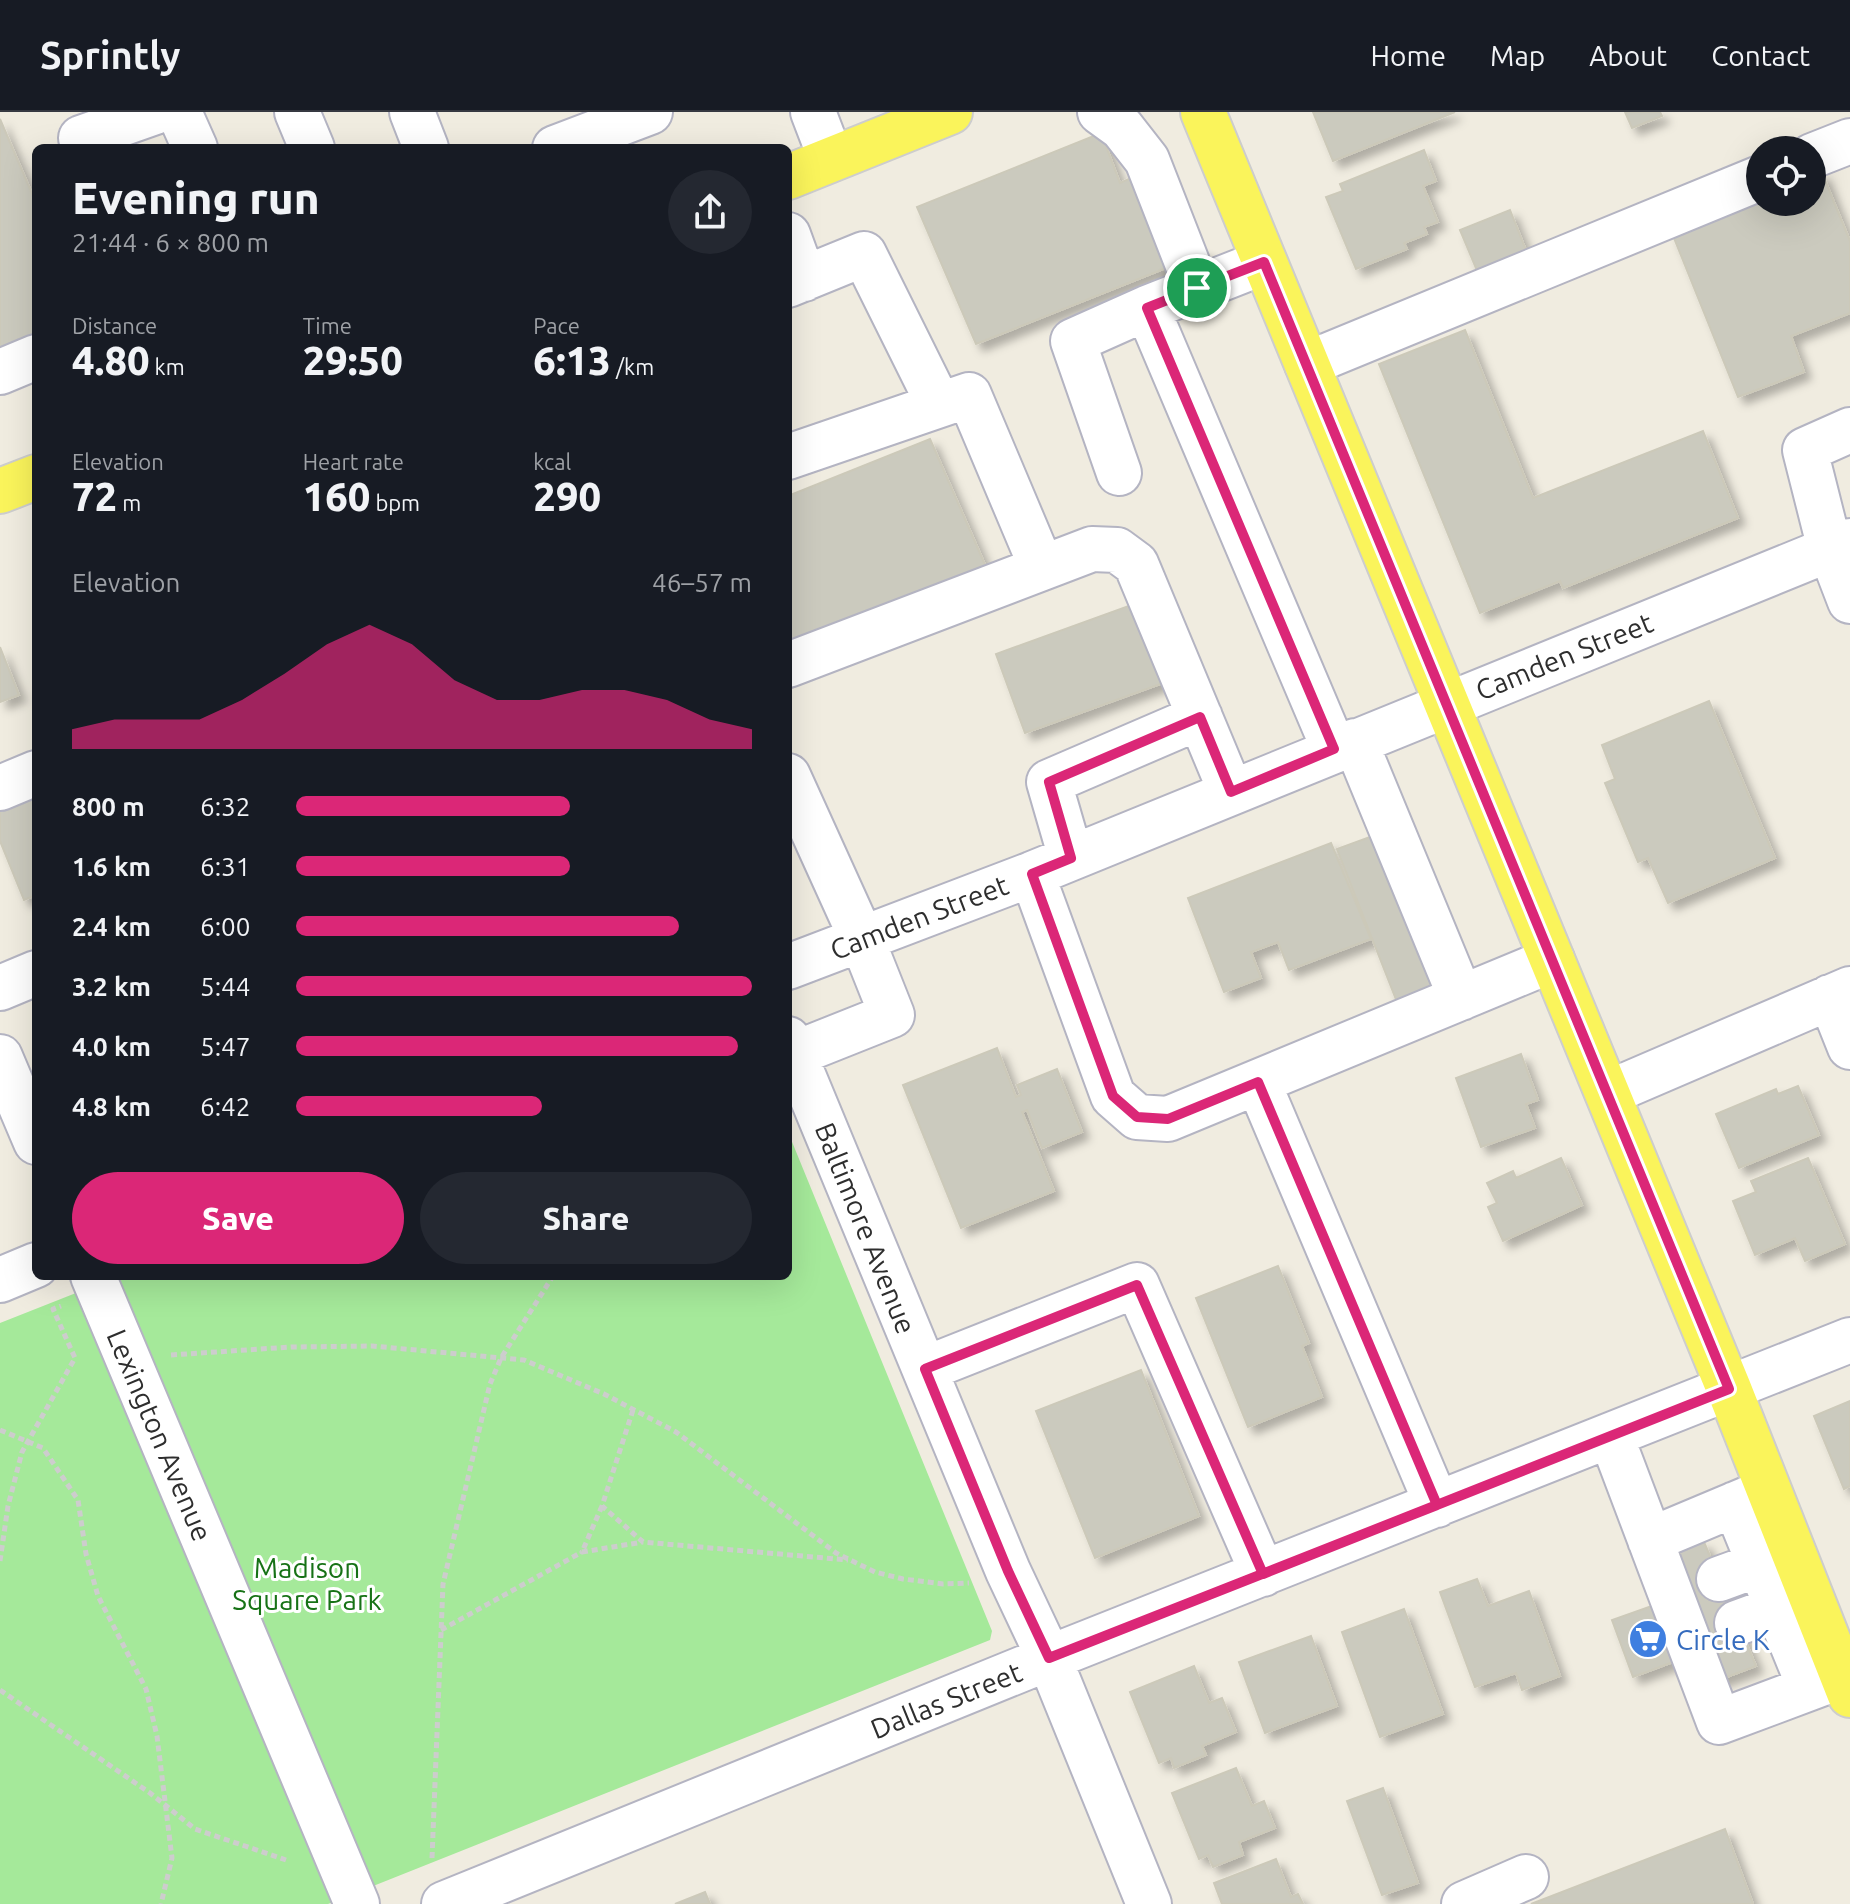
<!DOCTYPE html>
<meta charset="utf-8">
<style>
:root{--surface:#171b24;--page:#242831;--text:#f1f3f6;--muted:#9ea1a6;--line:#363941;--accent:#db2777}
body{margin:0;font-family:Ubuntu,sans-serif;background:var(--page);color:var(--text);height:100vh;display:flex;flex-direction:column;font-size:30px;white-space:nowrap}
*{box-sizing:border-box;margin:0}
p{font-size:26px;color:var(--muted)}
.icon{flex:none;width:44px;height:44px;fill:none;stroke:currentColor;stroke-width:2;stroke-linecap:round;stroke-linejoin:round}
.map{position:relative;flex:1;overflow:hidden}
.sheet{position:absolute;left:32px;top:32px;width:760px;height:1136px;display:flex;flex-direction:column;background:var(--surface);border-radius:12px;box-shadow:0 8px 32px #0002}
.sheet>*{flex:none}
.fabs{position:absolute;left:1746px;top:24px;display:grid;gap:16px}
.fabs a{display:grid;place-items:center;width:80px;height:80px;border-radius:50%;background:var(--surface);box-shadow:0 8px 32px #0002;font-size:40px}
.pin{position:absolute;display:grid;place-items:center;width:68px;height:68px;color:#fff;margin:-34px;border:4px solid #fff;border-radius:50%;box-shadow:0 2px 8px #0007}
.round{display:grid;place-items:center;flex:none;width:84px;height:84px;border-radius:42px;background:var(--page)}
.head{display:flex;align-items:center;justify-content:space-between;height:136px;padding:0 40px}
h1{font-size:44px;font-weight:800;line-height:60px}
.metrics{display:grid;grid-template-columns:repeat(3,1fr);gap:12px;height:136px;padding:8px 40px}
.metrics div{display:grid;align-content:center}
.metrics b{font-size:40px;font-weight:800}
.metrics small{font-size:22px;font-weight:400}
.metrics p{font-size:22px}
.chart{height:224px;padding:16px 40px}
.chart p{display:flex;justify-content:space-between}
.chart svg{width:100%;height:144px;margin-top:8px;fill:var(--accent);opacity:.7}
.primary-button{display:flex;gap:16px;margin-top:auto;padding:16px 40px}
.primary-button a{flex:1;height:92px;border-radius:48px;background:var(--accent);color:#fff;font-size:32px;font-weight:800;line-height:92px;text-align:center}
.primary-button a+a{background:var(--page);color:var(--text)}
ul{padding:0 40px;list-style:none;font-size:26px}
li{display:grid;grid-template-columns:128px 96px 1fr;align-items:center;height:60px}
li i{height:20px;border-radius:10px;background:var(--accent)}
header{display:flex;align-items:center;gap:48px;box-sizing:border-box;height:112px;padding:0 40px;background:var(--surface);border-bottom:2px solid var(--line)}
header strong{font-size:38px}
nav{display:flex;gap:44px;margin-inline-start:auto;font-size:28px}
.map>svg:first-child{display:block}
.green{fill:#a5e99a}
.building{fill:#cbcabe;stroke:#ccc9b9;stroke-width:2;filter:url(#shadow)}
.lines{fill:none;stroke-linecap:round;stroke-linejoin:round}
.minor-casing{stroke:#b4b4c2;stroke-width:48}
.major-casing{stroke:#cdcdcd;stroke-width:48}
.path{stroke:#cdcdcd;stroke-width:5;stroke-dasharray:6 4;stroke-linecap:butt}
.minor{stroke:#fff;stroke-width:44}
.major{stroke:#faf45b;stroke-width:44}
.route-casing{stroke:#fff;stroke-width:16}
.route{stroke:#db2777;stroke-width:10}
.labels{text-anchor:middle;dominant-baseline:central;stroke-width:6;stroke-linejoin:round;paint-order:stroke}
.street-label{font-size:28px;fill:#2e2e2e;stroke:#fff}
.park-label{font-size:28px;fill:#177216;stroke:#fff}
.shop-label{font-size:28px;fill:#366cbe;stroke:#fff;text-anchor:start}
</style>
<header>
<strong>Sprintly</strong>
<nav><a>Home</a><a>Map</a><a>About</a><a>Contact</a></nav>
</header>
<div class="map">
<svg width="1850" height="1792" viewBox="0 0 1850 1792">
<defs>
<filter id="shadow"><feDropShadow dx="7" dy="7" stdDeviation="4" flood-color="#0004"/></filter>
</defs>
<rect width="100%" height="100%" fill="#f0ece0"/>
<path class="green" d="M788,1020L992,1519L990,1528L328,1792H0V1211L119,1164H788Z"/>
<path class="building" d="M1313,0H1455L1333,49Z
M1625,0H1660L1662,4L1632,16Z
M0,7L36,91V232L0,247Z
M1101,21L1120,71L1138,63L1171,154L976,232L917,95Z
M1424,38L1436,69L1423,74L1438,110L1424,115L1427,122L1404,131L1407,137L1356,157L1326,85L1343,79L1340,72Z
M1822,61L1850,129V201L1791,224L1804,260L1738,285L1672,121L1760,86V90H1812V65Z
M1510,98L1527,141L1478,161L1460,118Z
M1465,218L1533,386L1703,319L1738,406L1563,476L1560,469L1480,501L1379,252Z
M930,327L986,455L788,535V384Z
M1137,491L1166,570L1025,621L996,542Z
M0,535L19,583L0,590Z
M1709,589L1775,746L1668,791L1648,746L1638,750L1605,671L1615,667L1602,633Z
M36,674V783L24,788L0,729V688Z
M1378,722L1438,875L1397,890L1337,737Z
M1331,731L1371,827L1289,858L1278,830L1251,840L1261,866L1224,880L1188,786Z
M997,936L1016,985L1021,983L1017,973L1057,957L1082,1020L1042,1036L1027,998L1022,1000L1054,1079L961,1116L903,973Z
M1521,942L1538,988L1526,992L1535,1016L1481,1035L1456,966Z
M1798,974L1819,1023L1739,1056L1716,1002L1776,977L1778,982Z
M1561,1046L1582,1093L1503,1129L1488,1095L1497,1091L1487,1071L1513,1059L1516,1066Z
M1808,1046L1845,1132L1805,1149L1795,1126L1755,1143L1733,1089L1756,1080L1751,1069Z
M1278,1154L1309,1231L1302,1234L1322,1285L1248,1315L1196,1186Z
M1141,1258L1199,1404L1095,1446L1036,1299Z
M1850,1289V1374L1844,1377L1814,1304Z
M1704,1430L1756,1554L1714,1570L1661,1447Z
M1477,1467L1488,1494L1529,1479L1560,1564L1522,1578L1516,1561L1475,1575L1440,1480Z
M1663,1490L1684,1546L1633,1565L1612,1508Z
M1404,1497L1443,1602L1380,1625L1342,1520Z
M1311,1524L1337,1594L1265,1621L1239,1550Z
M1194,1554L1209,1591L1222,1586L1236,1620L1202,1634L1206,1643L1174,1656L1171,1646L1159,1651L1130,1580Z
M1236,1656L1252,1694L1264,1689L1275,1716L1239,1730L1243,1743L1213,1755L1208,1743L1199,1747L1172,1681Z
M1383,1676L1418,1771L1382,1783L1347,1689Z
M1725,1717L1753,1792H1531Z
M1276,1747L1291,1785L1298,1782L1303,1792H1222L1214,1771Z
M705,1780L710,1792H675Z"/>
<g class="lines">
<defs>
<path id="minor" d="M179,0L195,36
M297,0L312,36
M412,0L426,36
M813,0L831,47
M1100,0L1122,16L1147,48L1197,176
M85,36L81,26L155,0
M555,36L650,0
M1812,44L1850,29
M788,123L804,167
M1264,150L1147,196L1334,637
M788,173L864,142L939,293
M1307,252L1760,66
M0,260L36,245
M1850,318L1805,338L1830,437L1850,489
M788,345L969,283L1042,456
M1119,361L1073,229L1147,196
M788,553L1092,437L1117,438L1136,452L1231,680
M1355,629L1461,886
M788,664L861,825L892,903L794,942
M0,676L36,661
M1071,746L1049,670L1200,605
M1032,762L1113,984L1137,1005L1168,1007L1552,848
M788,855L1032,762L1850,429
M0,876L36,861
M1830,885L1850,935
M788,927L1008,1459L1049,1546L1149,1792
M0,945L36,1030
M1258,970L1437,1393
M1608,981L1850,877
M93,1164L357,1792
M0,1168L36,1153
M925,1257L1137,1173L1263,1462
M1611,1324L1719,1610L1842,1564
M1735,1392L1810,1576
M1650,1428L1762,1381
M1719,1467L1760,1452
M1737,1511L1778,1496
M444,1792L1049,1546L1850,1228
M1464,1792L1526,1765"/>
<path id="major" d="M1203,0L1729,1277L1850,1583
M788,65L950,0
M0,379L36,365"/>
</defs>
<use href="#minor" class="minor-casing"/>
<use href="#major" class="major-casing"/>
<path class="path" d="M171,1243L291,1235L372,1234L524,1248L604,1282L676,1320L836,1441L875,1460L903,1467L943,1472L969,1471
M633,1298L602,1394L643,1430L848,1448
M0,1318L43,1336L78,1388L86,1442L98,1484L146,1577L157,1624L172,1746L161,1792
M602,1394L582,1440L643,1430
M0,1449L8,1394L22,1340L75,1246L53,1197L61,1194
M441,1518L582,1440
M0,1578L150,1681L195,1717L286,1748
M432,1746L443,1472L490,1272L501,1246L553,1164"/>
<use href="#minor" class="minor"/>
<use href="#major" class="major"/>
</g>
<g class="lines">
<defs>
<path id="route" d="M1197,176L1147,196L1334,637L1231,680L1200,605L1049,670L1071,746L1032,762L1113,984L1137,1005L1168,1007L1258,970L1437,1393L1049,1546L1008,1459L925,1257L1137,1173L1263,1462L1729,1277L1264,150L1197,176"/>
</defs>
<use href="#route" class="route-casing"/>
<use href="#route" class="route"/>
</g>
<defs>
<symbol id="supermarket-disc" viewBox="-11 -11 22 22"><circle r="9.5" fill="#3f7fe0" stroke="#fff"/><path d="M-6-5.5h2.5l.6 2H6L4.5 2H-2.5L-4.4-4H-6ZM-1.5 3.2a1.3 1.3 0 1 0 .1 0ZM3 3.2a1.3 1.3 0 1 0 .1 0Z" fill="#fff"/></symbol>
</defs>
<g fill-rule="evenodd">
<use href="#supermarket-disc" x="1626" y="1505" width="44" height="44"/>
</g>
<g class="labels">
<g class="street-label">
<text transform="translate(1564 544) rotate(-22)">Camden Street</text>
<text transform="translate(919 805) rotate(-21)">Camden Street</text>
<text transform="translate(866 1116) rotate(68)">Baltimore Avenue</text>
<text transform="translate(160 1323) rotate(67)">Lexington Avenue</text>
<text transform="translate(946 1588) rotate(-22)">Dallas Street</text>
</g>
<g class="park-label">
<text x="307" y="1455">Madison<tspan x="307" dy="32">Square Park</tspan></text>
</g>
<g class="shop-label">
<text x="1676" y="1527">Circle K</text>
</g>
</g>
</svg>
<div class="fabs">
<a><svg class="icon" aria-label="locate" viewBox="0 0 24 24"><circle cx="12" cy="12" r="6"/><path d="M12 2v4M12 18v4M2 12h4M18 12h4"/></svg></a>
</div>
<div class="pin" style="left:1197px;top:176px;background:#1e9e55"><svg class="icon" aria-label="arrive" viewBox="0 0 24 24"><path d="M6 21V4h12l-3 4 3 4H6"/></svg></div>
<section class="sheet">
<div class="head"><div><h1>Evening run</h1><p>21:44 · 6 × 800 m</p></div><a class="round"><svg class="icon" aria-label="share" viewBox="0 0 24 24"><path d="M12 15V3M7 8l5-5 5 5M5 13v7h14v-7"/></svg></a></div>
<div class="metrics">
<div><p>Distance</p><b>4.80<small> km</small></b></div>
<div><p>Time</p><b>29:50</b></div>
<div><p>Pace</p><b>6:13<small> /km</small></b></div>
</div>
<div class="metrics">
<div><p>Elevation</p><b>72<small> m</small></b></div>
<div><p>Heart rate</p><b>160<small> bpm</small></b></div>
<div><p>kcal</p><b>290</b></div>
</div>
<div class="chart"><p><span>Elevation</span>46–57 m</p>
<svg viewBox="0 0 160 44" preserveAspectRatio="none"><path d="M0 44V38L10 35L20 35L30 35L40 29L50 21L60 12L70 6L80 12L90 23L100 29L110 29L120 26L130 26L140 29L150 35L160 38V44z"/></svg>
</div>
<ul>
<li><b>800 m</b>6:32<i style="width:60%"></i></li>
<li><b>1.6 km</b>6:31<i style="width:60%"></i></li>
<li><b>2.4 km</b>6:00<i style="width:84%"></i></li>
<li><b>3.2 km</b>5:44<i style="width:100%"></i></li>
<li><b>4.0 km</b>5:47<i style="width:97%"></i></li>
<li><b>4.8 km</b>6:42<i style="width:54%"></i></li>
</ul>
<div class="primary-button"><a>Save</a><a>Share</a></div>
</section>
</div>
